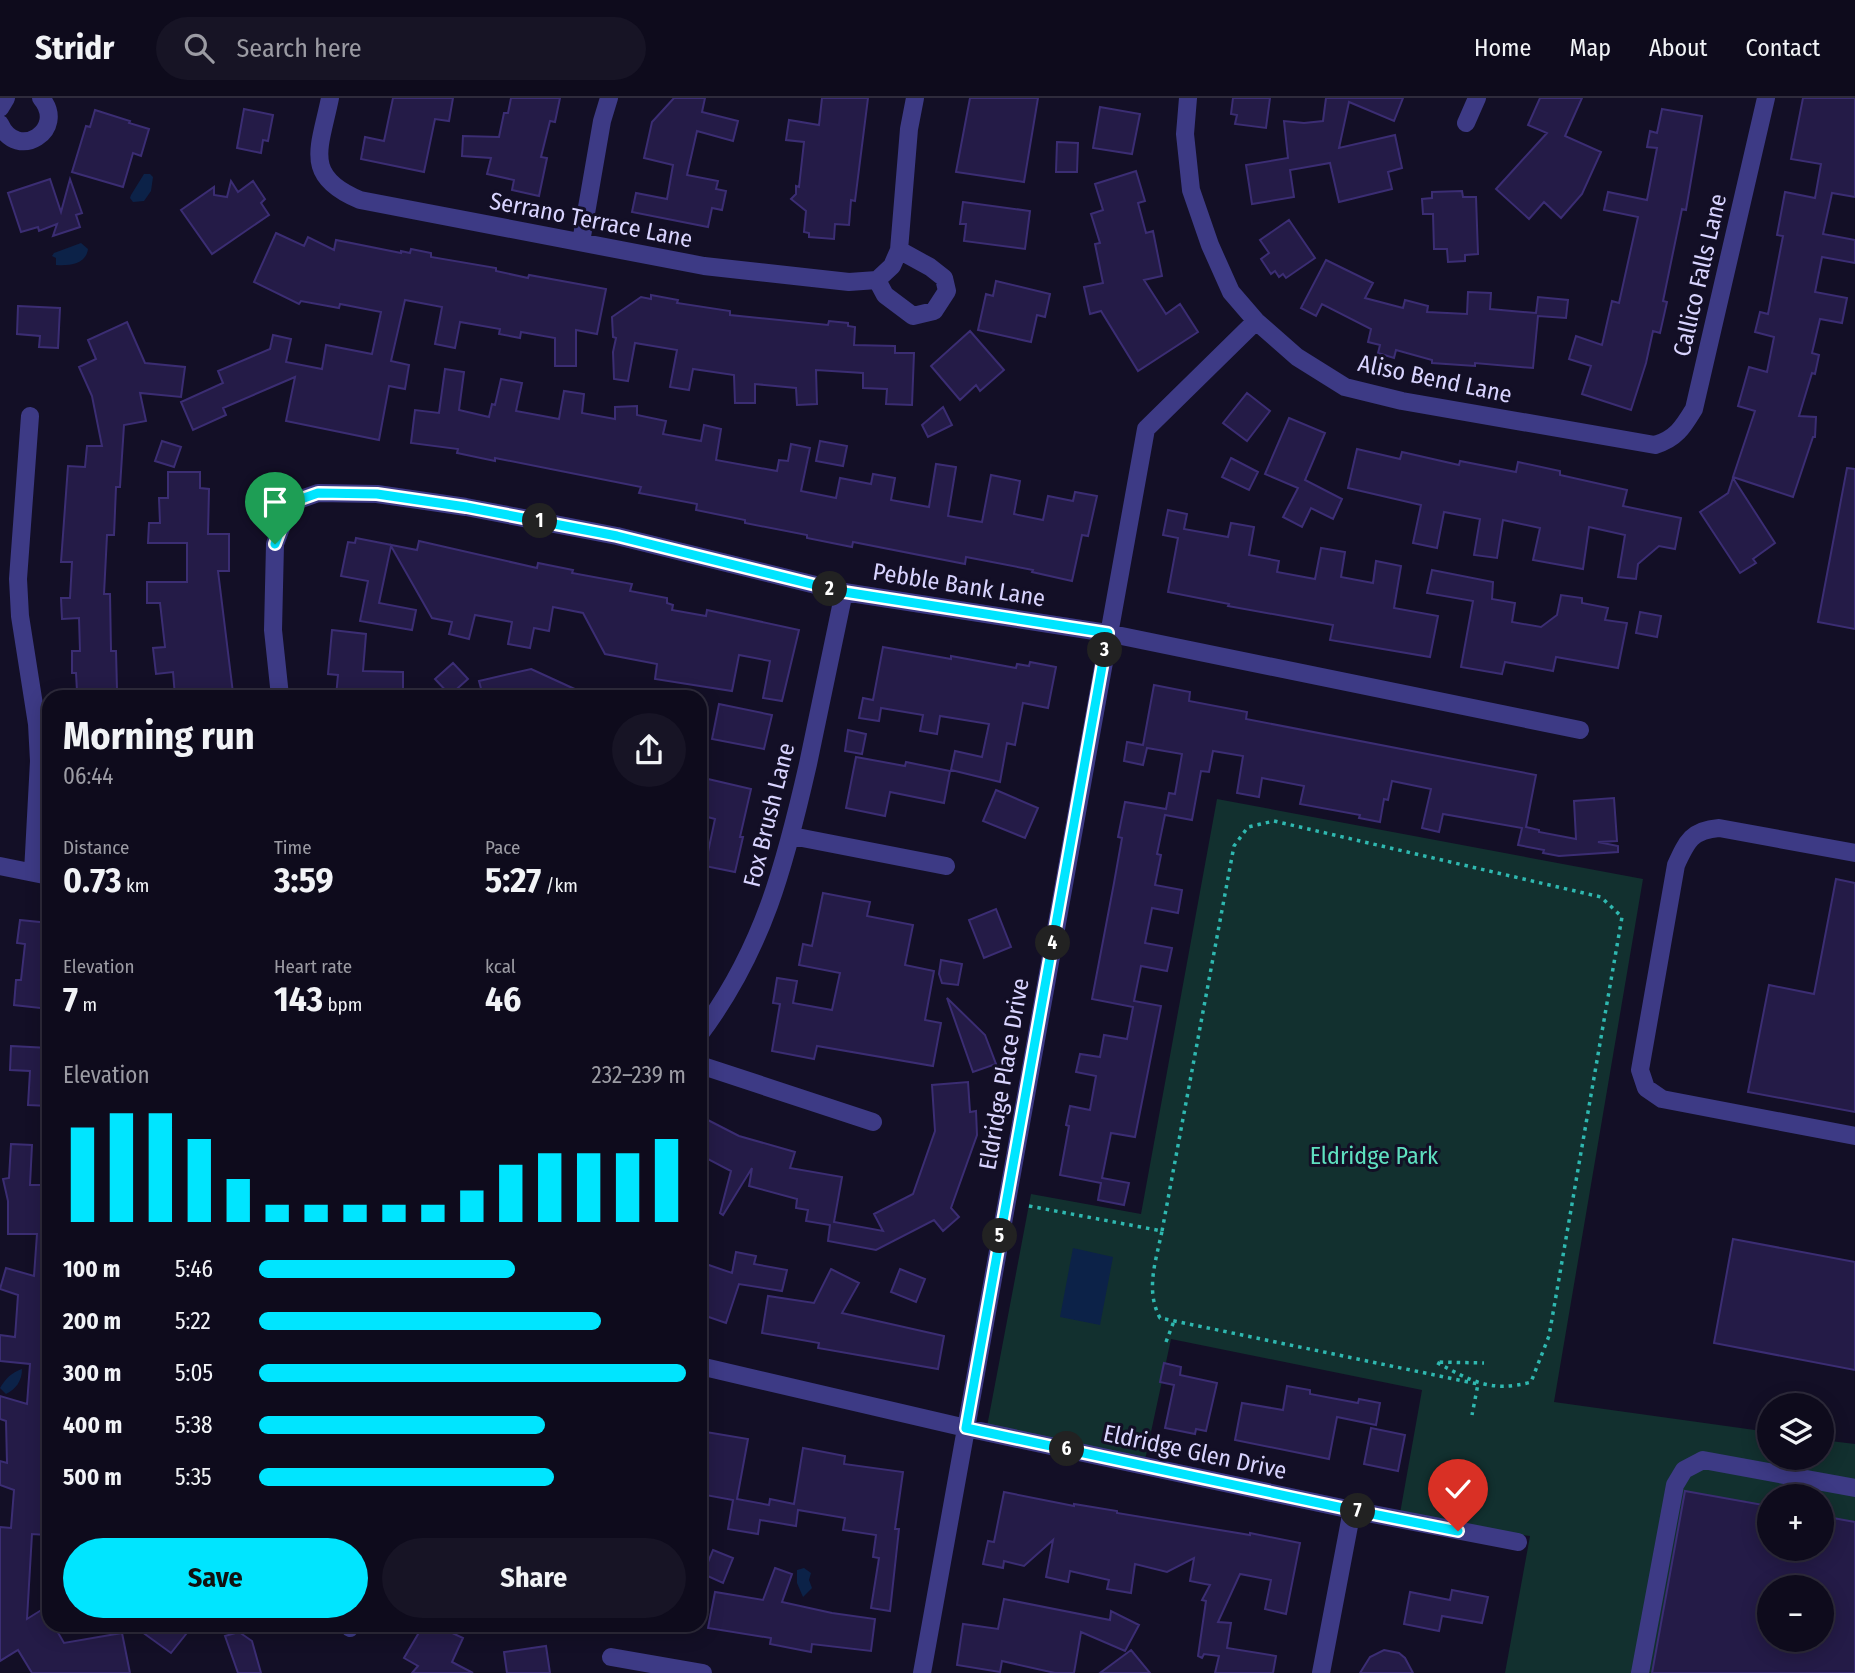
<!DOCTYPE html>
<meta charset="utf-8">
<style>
:root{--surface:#0e0b1c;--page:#171425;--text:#f1f3f6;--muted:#9b9ba3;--line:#2e2b3b;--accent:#00e5ff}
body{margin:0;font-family:"Fira Sans Condensed",sans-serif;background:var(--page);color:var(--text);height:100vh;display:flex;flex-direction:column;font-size:26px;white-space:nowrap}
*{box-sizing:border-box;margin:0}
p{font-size:23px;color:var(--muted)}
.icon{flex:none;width:38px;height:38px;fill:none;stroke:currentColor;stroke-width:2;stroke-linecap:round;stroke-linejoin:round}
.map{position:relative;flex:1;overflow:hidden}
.drawer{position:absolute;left:42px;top:592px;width:665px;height:942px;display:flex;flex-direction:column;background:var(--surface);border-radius:21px;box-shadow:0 4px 18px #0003,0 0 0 2px var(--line)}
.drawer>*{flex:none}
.fabs{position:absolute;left:1757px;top:1295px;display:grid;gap:14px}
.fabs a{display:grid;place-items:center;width:77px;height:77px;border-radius:50%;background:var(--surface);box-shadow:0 4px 18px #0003,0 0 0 2px var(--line);font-size:35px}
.pin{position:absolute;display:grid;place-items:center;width:60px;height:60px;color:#fff;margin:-72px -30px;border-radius:50% 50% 50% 0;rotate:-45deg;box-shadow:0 0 7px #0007}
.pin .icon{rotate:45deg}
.km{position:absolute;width:35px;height:35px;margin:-18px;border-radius:50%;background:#222;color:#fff;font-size:19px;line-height:35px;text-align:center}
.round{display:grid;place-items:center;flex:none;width:74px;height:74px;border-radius:37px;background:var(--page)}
.overview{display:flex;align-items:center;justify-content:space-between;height:119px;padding:0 21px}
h1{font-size:38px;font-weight:700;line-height:52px}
.metrics{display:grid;grid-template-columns:repeat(3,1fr);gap:10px;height:119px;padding:7px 21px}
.metrics div{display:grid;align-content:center}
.metrics b{font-size:35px;font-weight:700}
.metrics small{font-size:19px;font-weight:400}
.metrics p{font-size:19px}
.chart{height:196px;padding:14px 21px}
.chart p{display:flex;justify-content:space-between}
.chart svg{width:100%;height:126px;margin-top:7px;stroke:var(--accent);stroke-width:6}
.action{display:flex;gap:14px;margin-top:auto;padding:14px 21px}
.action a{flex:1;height:80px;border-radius:42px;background:var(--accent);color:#111;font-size:28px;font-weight:700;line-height:80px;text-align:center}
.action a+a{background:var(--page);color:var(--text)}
ul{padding:0 21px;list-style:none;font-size:23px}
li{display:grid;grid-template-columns:112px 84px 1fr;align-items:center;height:52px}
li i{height:18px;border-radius:9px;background:var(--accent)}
header{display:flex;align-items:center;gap:42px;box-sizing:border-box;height:98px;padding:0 35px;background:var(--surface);border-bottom:2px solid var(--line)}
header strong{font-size:33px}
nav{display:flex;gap:38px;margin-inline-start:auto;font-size:24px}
.search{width:490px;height:63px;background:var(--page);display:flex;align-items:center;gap:18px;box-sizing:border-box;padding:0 24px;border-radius:38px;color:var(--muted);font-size:26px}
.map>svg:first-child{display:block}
.green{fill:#12302f;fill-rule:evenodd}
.water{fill:#0c2248}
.building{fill:#241b47;stroke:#3b2d73;stroke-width:2;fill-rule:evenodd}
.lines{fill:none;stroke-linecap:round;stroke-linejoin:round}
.path{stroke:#2fb8b0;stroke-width:3.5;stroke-dasharray:3.5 5;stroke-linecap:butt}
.minor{stroke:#3d3a85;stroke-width:18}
.route-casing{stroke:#fff;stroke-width:14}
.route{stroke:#00e5ff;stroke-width:9}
.labels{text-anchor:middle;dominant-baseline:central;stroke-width:6;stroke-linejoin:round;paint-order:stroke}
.street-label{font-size:24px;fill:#d9d4ff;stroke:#130f26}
.park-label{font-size:24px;fill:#5fe0c0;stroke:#130f26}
</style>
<header>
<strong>Stridr</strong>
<div class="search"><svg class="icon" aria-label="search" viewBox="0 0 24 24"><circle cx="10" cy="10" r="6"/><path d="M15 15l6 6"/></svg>Search here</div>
<nav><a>Home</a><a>Map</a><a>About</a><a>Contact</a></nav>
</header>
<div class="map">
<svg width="1855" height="1575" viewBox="0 0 1855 1575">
<rect width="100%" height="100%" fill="#130f26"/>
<path class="green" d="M1217,701L1643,781L1554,1304L1769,1334V1360H1822V1342L1855,1346V1575H1505L1530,1438L1399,1421L1422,1292L1171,1241L1145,1362L986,1334L1031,1096L1141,1116ZM1769,1398H1822V1451H1769ZM1769,1489H1822V1542H1769Z"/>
<path class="water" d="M144,76H150L153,79L151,93L144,103L133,104L130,100L131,97Z
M81,145L88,151C86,166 70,168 56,167V160L52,158L54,155Z
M1073,1150L1113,1159L1100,1227L1060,1219Z
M22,1271C22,1283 16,1291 6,1296L0,1290C6,1280 11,1275 22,1271Z
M804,1470L811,1475L809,1482L812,1490L803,1499L797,1485V1472Z"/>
<path class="building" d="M393,0H453L449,23L435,21L424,74L361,61L365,39L384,43Z
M511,0H560L555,24L550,23L541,59L547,60L539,98L512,92L514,82L487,76L491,60L462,58L463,38L499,39L504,15H508Z
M674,0H705L702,14L738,23L733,43L697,33L687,77L718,83L716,91L726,93L722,112L712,110L708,129L632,114L636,95L667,101L673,67L644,60L652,24Z
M822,0H868L855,103L851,102L849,127L835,126L834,141L809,139V135L804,134L806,113L791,101L796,96V88L799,89L804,44L786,42L789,22L819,27Z
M970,0H1038L1024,84L956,74Z
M1233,0H1270L1266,30L1235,26L1237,17L1231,16Z
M1326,0H1403L1394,23L1349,4L1339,50L1395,37L1402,70L1388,74L1392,91L1339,104L1330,65L1290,72L1294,99L1252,106L1246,67L1288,60L1284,23L1304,25L1323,23Z
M1540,0H1582L1565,38L1601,54L1582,96L1561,120L1544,104L1529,121L1496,91L1547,35L1528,27Z
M1803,0H1855V99L1832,95L1823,136L1855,142V165L1822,159L1815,194L1847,200L1842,225L1820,221L1812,255L1819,257L1815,276L1812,275L1799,318L1816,319L1815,339H1813L1793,399L1733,379L1755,313L1738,308L1749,269L1767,274L1774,239L1755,234L1760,214L1768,216L1783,138L1777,137L1785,94L1815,100L1821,66L1791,61Z
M1100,9L1140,16L1132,56L1093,50Z
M244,11L273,17L268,43L263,42L261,55L237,50Z
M1662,11L1702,18L1686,112L1682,111L1663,203L1667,204L1660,235L1653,233L1646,265L1631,312L1582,296L1591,268L1569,261L1576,238L1602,247L1612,203L1619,205L1638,119L1604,112L1608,94L1647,102L1657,50L1647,49L1650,33L1657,35Z
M95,12L130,23L129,25L149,31L141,58L133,55L123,89L72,74L86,28L90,29Z
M1057,44L1078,45L1077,74H1056Z
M1136,73L1145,103L1138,105L1146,135L1153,133L1162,178L1144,182L1166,216L1180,206L1198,234L1138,273L1101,213L1090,216L1084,189L1103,185L1095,146L1100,145L1091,116L1103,112L1095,86Z
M50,81L61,114L70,81L82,115L76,117L80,129L53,138L57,126L39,133L38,129L21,134L8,95Z
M231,83L238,94L253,83L265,101L261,105L269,117L212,156L181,112L214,89V97L227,99Z
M1462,93L1463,99H1476L1478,156L1465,157V163L1448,164L1447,151H1434L1433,116H1423L1422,101L1432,100V94Z
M963,104L1030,113L1025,151L964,143L966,126H960Z
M1289,122L1315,160L1286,180L1283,176L1279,179L1275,173L1271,176L1261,161L1269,155L1260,142Z
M276,135L304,148L308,139L334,152L336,142L401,155V153L410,155L411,151L431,155V159L496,170V173L528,180L529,177L606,191L597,236L576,232V268H555V240L521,234L520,240L499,236L500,231L460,224L455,250L435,246L442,209L405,202L391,263L409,267L405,291L389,288L379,342L286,323L295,279L223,310L226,317L193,332L181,304L223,285L218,273L270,251L273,237L291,241L286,264L322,271L326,247L372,256L381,214L340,206L339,210L301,203L299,206L254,184Z
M1326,162L1373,185L1365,200L1403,210L1405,202L1428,208L1427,214L1467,216L1468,194L1491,195L1490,211L1536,215L1538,199L1568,202L1566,220L1538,218L1533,270L1475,265V268L1432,265V262L1396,252L1394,260L1378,255L1380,247L1368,244L1371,231L1322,206L1316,218L1301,210Z
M996,183L1050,196L1045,219L1037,217L1031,244L978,232L986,196L993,198Z
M651,197L678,202L677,205L730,213V217L828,227L829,223L848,225V228L855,229L854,247L895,248V255H914L912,307L886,306L887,291L863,290V275L816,272L817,306L797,307L796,290L755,286V305H735L734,277L693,271L689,292L670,289L677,252L635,245L628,283L614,281L613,254L616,240L613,239L612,219L641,199L651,201Z
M18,208L60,210L58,250L39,249L40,238L17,236Z
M127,224L145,265L185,269L181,299L140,295L146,323L124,327L120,389H116L114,437H107L104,496H110L111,553H116L117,592L77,593L76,575H72V553H80L79,520L62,521L61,500H70L72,464H61L68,368L85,369L87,348H102L92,298L79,269L96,261L88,242Z
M970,233L1004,272L980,293L976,287L960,302L931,268Z
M445,271L464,274L459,312L489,319L492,306L495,307L501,281L522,285L516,313L559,321L564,293L584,296L582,315L615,321V309L637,308V317L666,323L663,336L701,343L704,327L721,331L716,362L777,373L779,362L788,363L791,346L810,350L801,393L836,400L840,380L871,386L873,376L895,380L891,402L929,409L936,366L956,369L948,418L982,424L991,377L1020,383L1014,416L1043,422L1048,398L1073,403L1075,394L1097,398L1088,438L1082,437L1072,483L1032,474L1033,472L966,459L965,466L853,444L852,449L807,440V437L745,425V422L696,412L697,406L639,395L641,389L495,360V363L457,355L458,351L411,345L415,312L439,315Z
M1247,295L1270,313L1247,343L1223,325Z
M943,309L952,327L928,339L922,327Z
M1289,320L1325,335L1305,382L1342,401L1333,421L1311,410L1302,429L1283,419L1298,390L1265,376Z
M162,343L181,349L174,369L155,363Z
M820,343L847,348L843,368L816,363Z
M1357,351L1400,361L1402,354L1459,367L1460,363L1516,374L1518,364L1560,373V377L1627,392L1623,408L1681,420L1675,451L1659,448L1638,466L1636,481L1618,479L1625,437L1589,429L1583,471L1533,462L1540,430L1503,422L1497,460L1474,457L1480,421L1444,414L1437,450L1413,445L1421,407L1348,390Z
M1231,360L1258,374L1249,392L1222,379Z
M1847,370L1855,371V531L1818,524Z
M168,374H200V390L209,391L208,436H229V473H218L233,595L175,598L173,574L156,576L153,550L165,549L160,505H147V484H187V445H148L149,425H160L159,400H168Z
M1733,380L1775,445L1753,461L1756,465L1740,475L1700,414L1728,395Z
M1168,412L1187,416L1184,431L1228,439L1231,425L1254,429L1249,457L1279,463L1277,474L1315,481L1321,450L1345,454L1341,479L1373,485L1376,463L1401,468L1394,510L1438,518L1430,559L1330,542L1333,527L1228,508L1229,506L1168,494L1178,440L1163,437Z
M356,440L417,452L419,443L537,470L538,465L573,472L572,475L632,486L630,493L667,500V505L673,507L672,512L706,518L707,512L799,532L782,603L763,600L770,563L739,557L732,593L655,581L657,566L605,556L583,515L553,509L549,533L534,530L530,550L508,546L512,524L475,517L469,541L449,536L452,524L432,520L391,448L379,505L416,512L412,532L360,523L368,483L341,478L348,444L355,445Z
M1432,472L1493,484L1492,501L1515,505L1512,524L1541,529L1557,517L1561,497L1582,500V505L1608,510L1605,522L1627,525L1618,570L1556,559L1553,573L1505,564L1502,576L1461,569L1473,503L1427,495Z
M1640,514L1661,518L1657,539L1636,535Z
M332,532L366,536L363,573L403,574V594L380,593V598H336L338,577L328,576Z
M883,549L951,561V558L1016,570L1017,566L1029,568L1030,564L1056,569L1048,610L1023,605L1015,647L1007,645L1000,684L951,672L955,653L982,659L989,626L940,618L937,636L920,633L923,617L881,610L879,623L859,620L863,600L873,602Z
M453,565L468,581L450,597L435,581Z
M531,571L590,598H483L479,583Z
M1154,587L1190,594L1189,603L1247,614L1246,621L1536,677L1526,729L1539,732V734L1576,741L1574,703L1614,700L1617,743L1598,744L1618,748V754L1559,758L1543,755L1544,752L1518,747L1522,730L1443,716L1439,734L1422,730L1431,691L1392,683L1388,702L1384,701L1380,724L1359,720L1360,717L1300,706L1304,688L1262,680L1259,699L1237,695L1243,658L1213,653L1209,674L1201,673L1192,722L1165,717L1157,756L1161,757L1155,787L1182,792L1178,815L1152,810L1145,845L1172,850L1167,873L1141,868L1134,903L1161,908L1135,1039L1111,1035L1102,1080L1129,1085L1124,1107L1098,1102L1101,1085L1060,1077L1069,1028L1066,1027L1070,1008L1090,1012L1096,978L1076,974L1080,956L1100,959L1104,937L1127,941L1133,909L1092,901L1114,785L1122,740L1118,739L1125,704L1166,711L1169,695L1175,696L1182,656L1147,650L1143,667L1124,663L1127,644L1143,647Z
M719,606L772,617L764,651L712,641Z
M848,632L866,636L862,656L845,653Z
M856,659L905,668L906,664L950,673L944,705L890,694L885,718L846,710Z
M708,681L751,691L740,739H743L735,774L705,768L715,721L700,717Z
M996,692L1038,710L1025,740L983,723Z
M1836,781L1855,785V1014L1748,994L1769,887L1814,896Z
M823,795L870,804L867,818L913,827L905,867L934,873L925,922L941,925L933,968L817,948L814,961L772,953L780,906L773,905L777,880L797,883L793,905L832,912L840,875L799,867L803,846L812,848Z
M996,811L1011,849L984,860L969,822Z
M20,822L49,825V911L14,907L16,882H21L25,846L17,845Z
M941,862L962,866L958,887L942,885L939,876Z
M947,900L985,937L996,966L973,974Z
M11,948L49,950V1008L28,1007L30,973L10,972Z
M968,984L970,1014L976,1013L977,1037L951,1110L959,1119L943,1133L934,1122L876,1152L828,1143L830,1127L806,1123L808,1112L796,1110L797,1101L749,1088L752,1070L723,1117L720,1115L731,1073L700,1057V1018L739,1038L795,1054L790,1070L842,1079L834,1124L883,1133L874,1116L913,1096L935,1033L932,987Z
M11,1046L32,1047L30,1087H49V1378L46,1437L32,1436L27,1521L43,1511L49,1520V1526H53L64,1545L122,1535L130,1575H32L18,1552L0,1563V1429L11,1430L14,1392L0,1387V1363L7,1365L6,1323L0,1321V1298L27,1306L30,1266L0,1263V1237L15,1239L18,1197L0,1191L6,1170L34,1178L37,1136H8V1103L3,1081L9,1080Z
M1733,1141L1855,1164V1272L1714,1245Z
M736,1154L756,1158L754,1166L787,1172L782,1193L739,1186L726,1225L700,1216V1164L732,1175Z
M831,1171L859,1185L842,1215L944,1238L938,1271L818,1250L819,1245L762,1235L768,1198L814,1205Z
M900,1171L925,1181L916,1204L891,1194Z
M1164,1265L1181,1269L1180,1277L1217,1285L1206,1333L1196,1331L1195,1336L1165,1330L1174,1287L1160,1284Z
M1287,1288L1310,1292V1296L1358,1305L1359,1301L1380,1305L1376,1327L1337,1319L1329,1361L1235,1342L1242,1305L1283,1312Z
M1371,1330L1405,1337L1398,1373L1364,1366Z
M700,1333L748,1341L737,1401L769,1407L770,1401L794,1406L803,1350L845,1358L844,1366L903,1374L895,1431H899L890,1513L871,1510L879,1460L873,1459L876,1437L843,1432L845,1420L798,1412L796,1428L760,1422L758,1436L728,1431L733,1402L700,1396Z
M1440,1373H1450L1476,1392L1447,1390L1438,1384Z
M1685,1393L1769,1408V1451H1822V1418L1855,1424V1575H1652ZM1769,1489H1822V1542H1769Z
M1004,1394L1074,1408V1406L1117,1413V1415L1250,1437V1435L1300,1445L1286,1516L1265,1511L1271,1482L1240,1476L1218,1524L1231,1525L1227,1550L1276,1558L1273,1575H1215L1219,1558L1204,1556L1202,1560L1198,1558L1206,1503L1202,1502L1210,1487L1190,1483L1194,1460L1167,1474L1135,1466L1131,1495L1107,1491L1109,1482L1070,1473L1068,1484L1046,1479L1053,1442L1024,1468L1004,1463L1003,1470L983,1466L988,1443L994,1444Z
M713,1452L733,1460L723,1485L703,1476Z
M775,1470L792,1476L782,1504L832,1515L875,1521L871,1553L812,1546L811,1554L770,1546L771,1540L708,1530L715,1494L763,1502Z
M1452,1492L1488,1499L1482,1525L1442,1518L1439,1533L1404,1526L1410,1494L1450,1502Z
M1004,1501L1110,1522L1111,1513L1139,1527L1125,1553L1081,1534L1074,1575H1055L1002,1563L1000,1574L957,1567L963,1526L998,1531Z
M131,1526H194L171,1555Z
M424,1526H433L463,1540L452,1564L473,1575H412L418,1568L404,1560Z
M239,1534L252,1543L261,1575H238L225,1538Z
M546,1548L550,1575H507L504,1554Z
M1131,1552L1150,1575H1100Z
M1384,1552L1399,1555L1405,1560L1413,1575H1360L1370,1559Z"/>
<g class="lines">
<path class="path" d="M1029,1108L1162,1133C1156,1163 1145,1192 1160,1220L1478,1286L1472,1317
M1162,1133L1234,748L1248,729L1274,723L1601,799L1622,819L1549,1238L1531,1284C1491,1295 1471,1283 1436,1264L1484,1265
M1166,1244L1174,1223"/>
<path class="minor" d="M330,0C320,50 302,78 360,102L704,168L849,184L877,182L892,168L899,152L909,31L915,0
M1188,0L1185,36L1191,92L1210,147L1231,194L1256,223L1297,259L1345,289L1402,303L1655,347C1676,341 1683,329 1694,311L1766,0
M0,10L6,0
M1466,25L1477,0
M0,26C17,64 68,32 41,0
M581,144L602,23L609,0
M877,182L885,197L913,218L934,213L947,193L944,180L930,169L899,152
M30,318L18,481L20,518L37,626L39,663L33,774
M280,598L273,532L275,446L290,405L318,395L377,396L466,409L617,438L844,494L1107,535L1580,632
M792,738L946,768
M1855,755L1719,730C1692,732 1687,743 1676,767L1640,972L1646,990L1662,1001L1855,1038
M0,768L49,778
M700,936C763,852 785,767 808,666C820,609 832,552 844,494
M700,967L873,1024
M700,1268L966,1330L1352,1412L1518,1444
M350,1530L351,1526
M611,1559L703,1575
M922,1575L1146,331L1256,223
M1321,1575L1352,1412
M1640,1575L1675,1387L1684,1372L1703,1362L1855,1390"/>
</g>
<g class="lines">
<defs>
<path id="route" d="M275,446L290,405L318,395L377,396L466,409L617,438L844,494L1108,535L966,1330L1352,1412L1458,1433"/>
</defs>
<use href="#route" class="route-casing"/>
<use href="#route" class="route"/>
</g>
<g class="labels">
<g class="street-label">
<text transform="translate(591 122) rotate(11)">Serrano Terrace Lane</text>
<text transform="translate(1700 177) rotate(-77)">Callico Falls Lane</text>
<text transform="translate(1435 281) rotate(12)">Aliso Bend Lane</text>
<text transform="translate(959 487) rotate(9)">Pebble Bank Lane</text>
<text transform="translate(769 717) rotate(-76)">Fox Brush Lane</text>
<text transform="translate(1004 976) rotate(-80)">Eldridge Place Drive</text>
<text transform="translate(1195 1354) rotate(12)">Eldridge Glen Drive</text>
</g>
<g class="park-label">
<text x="1374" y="1058">Eldridge Park</text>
</g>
</g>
</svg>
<div class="fabs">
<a><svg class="icon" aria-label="layers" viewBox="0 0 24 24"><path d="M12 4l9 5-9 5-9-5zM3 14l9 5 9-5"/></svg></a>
<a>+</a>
<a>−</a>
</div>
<div class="pin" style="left:275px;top:446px;background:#1e9e55"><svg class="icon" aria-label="arrive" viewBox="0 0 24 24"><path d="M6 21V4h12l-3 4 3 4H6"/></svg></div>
<div class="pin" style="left:1458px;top:1433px;background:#d93025"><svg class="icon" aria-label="check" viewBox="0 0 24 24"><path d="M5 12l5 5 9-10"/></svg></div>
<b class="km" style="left:540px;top:423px">1</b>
<b class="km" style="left:830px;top:491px">2</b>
<b class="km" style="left:1105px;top:552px">3</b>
<b class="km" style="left:1053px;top:845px">4</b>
<b class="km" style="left:1000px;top:1138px">5</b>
<b class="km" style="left:1067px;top:1351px">6</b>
<b class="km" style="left:1358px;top:1413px">7</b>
<section class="drawer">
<div class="overview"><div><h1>Morning run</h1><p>06:44</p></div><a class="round"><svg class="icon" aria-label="share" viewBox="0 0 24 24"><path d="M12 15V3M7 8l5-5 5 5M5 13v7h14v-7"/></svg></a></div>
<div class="metrics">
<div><p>Distance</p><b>0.73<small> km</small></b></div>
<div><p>Time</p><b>3:59</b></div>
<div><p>Pace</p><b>5:27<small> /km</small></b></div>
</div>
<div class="metrics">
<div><p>Elevation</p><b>7<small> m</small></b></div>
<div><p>Heart rate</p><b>143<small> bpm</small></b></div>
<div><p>kcal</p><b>46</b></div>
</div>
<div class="chart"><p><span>Elevation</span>232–239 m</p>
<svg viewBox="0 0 160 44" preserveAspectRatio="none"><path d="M5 44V11M15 44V6M25 44V6M35 44V15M45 44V29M55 44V38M65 44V38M75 44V38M85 44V38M95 44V38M105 44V33M115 44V24M125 44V20M135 44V20M145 44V20M155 44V15"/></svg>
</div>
<ul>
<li><b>100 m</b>5:46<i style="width:60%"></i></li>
<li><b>200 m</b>5:22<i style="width:80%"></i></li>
<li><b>300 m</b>5:05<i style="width:100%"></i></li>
<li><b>400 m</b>5:38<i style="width:67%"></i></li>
<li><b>500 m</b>5:35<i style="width:69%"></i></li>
</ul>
<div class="action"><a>Save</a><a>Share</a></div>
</section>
</div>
